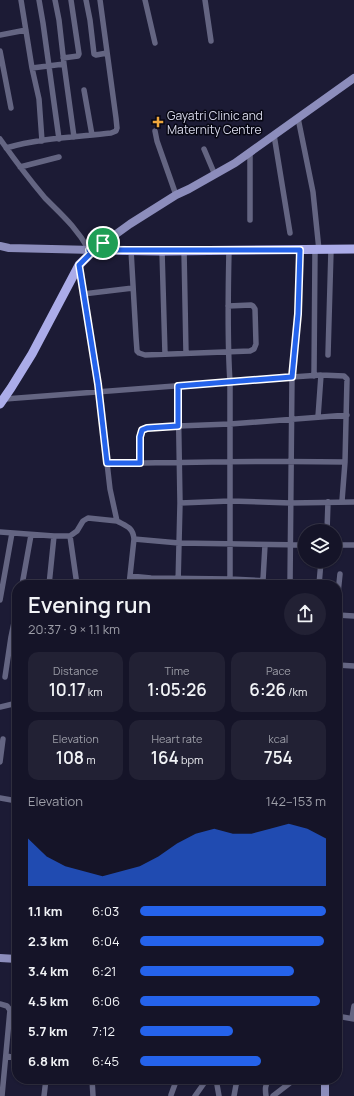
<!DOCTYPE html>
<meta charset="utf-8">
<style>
:root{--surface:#151428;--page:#222134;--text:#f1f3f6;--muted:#9d9ea8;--line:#343345;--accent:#2563eb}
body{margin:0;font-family:Manrope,sans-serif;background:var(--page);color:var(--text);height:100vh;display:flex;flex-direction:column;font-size:15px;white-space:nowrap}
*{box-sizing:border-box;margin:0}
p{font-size:13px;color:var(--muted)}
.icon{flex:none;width:22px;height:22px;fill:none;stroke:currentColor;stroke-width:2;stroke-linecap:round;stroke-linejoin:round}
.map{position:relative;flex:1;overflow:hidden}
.sheet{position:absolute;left:12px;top:580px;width:330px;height:504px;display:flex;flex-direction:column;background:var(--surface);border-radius:16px;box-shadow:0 1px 3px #0004,0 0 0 1px var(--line)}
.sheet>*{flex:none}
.controls{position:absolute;left:298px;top:524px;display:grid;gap:8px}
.controls a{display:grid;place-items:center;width:44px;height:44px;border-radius:50%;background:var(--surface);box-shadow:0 1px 3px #0004,0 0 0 1px var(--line);font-size:20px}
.pin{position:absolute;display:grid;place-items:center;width:34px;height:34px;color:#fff;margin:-17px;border:2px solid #fff;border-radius:50%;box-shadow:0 1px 4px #0007}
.round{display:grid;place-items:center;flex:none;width:42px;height:42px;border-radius:21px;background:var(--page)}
.head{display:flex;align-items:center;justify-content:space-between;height:68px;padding:0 16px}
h1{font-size:22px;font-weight:600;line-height:30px}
.metrics{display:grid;grid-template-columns:repeat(3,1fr);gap:6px;height:68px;padding:4px 16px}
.metrics div{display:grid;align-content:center;border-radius:10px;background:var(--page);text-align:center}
.metrics b{font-size:17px;font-weight:600}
.metrics small{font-size:11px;font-weight:400}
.metrics p{font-size:11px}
.chart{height:112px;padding:8px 16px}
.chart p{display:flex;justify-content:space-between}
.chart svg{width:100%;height:72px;margin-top:4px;fill:var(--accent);opacity:.7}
ul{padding:0 16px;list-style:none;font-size:13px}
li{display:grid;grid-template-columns:64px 48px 1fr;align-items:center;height:30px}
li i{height:10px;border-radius:5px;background:var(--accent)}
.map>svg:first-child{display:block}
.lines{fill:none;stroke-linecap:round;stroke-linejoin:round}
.street{stroke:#646582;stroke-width:5.5}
.secondary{stroke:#8c8dbc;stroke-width:8}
.primary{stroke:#abace9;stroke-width:9}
.route-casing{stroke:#fff;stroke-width:8}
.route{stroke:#2563eb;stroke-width:5}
.poi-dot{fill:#efa73d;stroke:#070713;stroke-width:1.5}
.labels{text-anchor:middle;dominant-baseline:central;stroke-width:3;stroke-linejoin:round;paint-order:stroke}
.poi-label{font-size:12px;fill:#d7d8ea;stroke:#070713;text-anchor:start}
</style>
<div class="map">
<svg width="354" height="1096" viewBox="0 0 354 1096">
<rect width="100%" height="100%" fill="#1c1b35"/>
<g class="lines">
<path class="street" d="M21,0L32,68L39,99L42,141
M39,0L43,23L59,139
M86,0L90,20L94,54L96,55L107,53
M145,0L155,43
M205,0L211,41
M0,35L26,30
M0,51L11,108
M63,58L78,56L79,54L71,0
M64,64L74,137
M32,68L64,64L59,20L55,0
M84,90L92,135
M298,118L313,192L319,250
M155,131L157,141L176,195
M274,135L290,233
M0,139C14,159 29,179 45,198C62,215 77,228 89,250L90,249
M6,148C39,138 76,137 111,133L116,131L117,128L116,118L100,0
M204,149L215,175
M250,153V220
M20,167L59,157
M131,250L136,337L137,351L139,353L145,355L250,351L254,349L256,344L255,309L253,306L251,305L228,306
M184,250L186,353
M229,250C228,294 227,338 230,382V585
M162,251L165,354
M79,266L98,384L110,489L117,521C126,526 133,527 134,539L179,543L305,545
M83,294L133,288
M328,355L331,250
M314,376L315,250
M178,386L180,503L178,585
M5,399L292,377L321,375L344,376L347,379L345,462L342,501
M318,417L321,375
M107,463C186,463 266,460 345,462
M140,463V434L142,430L147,428L178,426L230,424L347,415
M180,503L230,501L291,503L354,502
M327,531L328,502
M0,532L54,536H70L77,531L83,521L88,518L117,521
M70,536L77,585
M335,545H354
M130,576L151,578L230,579L291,582
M263,580L265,545
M22,585L31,535
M49,585L54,536
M129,585L134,539
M290,585L292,377L298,314L300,250
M319,585L321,561
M0,600L12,533
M337,603L340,574
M337,615L354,616
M337,665L354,666
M5,677L11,637L17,608
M0,707L17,703
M0,762L3,739
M0,798L17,801
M0,1004L7,1006L10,1010L2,1096
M337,1016L354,1019
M352,1018L354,1006
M6,1056L17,1058
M92,1079L93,1096
M168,1079L175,1084L171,1095
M216,1079L219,1096
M44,1096L46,1079
M195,1096L207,1079
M234,1096L236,1085L239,1079
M266,1096C265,1089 265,1085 269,1079
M273,1096L295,1079"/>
<path class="secondary" d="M0,246L9,248L94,250L130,224L176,195L189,189L235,163L354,78
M0,958L17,959
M325,1079V1096"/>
<path class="primary" d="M0,404L11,388L32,354L79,265L94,250L162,251L354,249"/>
</g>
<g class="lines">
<defs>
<path id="route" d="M103,243L94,250L79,265L98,384L107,463H140V437L142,430L147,428L178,426V386L292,377L298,314L300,250H89L94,245L103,243"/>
</defs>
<use href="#route" class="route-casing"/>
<use href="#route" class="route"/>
</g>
<path class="poi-dot" d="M156 116h4v4h4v4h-4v4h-4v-4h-4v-4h4z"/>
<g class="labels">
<g class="poi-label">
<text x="167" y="115">Gayatri Clinic and<tspan x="167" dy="14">Maternity Centre</tspan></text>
</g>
</g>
</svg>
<div class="controls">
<a><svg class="icon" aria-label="layers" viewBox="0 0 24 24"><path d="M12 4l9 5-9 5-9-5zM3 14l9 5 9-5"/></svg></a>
</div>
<div class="pin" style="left:103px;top:243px;background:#1e9e55"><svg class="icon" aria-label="arrive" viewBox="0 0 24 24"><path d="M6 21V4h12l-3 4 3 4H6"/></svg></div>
<section class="sheet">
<div class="head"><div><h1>Evening run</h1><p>20:37 · 9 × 1.1 km</p></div><a class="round"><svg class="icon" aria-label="share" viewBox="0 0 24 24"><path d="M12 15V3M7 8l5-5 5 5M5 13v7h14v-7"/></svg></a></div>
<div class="metrics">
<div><p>Distance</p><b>10.17<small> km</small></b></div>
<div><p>Time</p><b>1:05:26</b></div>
<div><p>Pace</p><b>6:26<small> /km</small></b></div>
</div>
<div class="metrics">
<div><p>Elevation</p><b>108<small> m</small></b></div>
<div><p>Heart rate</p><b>164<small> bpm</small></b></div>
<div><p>kcal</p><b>754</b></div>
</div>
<div class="chart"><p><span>Elevation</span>142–153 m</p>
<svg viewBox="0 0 160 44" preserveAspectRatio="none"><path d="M0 44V15L10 26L20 32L30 35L40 38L50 35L60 32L70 26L80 18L90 12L100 9L110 12L120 12L130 9L140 6L150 9L160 15V44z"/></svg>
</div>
<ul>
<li><b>1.1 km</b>6:03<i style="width:100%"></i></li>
<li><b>2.3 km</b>6:04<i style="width:99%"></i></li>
<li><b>3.4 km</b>6:21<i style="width:83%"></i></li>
<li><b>4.5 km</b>6:06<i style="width:97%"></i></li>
<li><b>5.7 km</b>7:12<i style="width:50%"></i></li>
<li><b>6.8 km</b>6:45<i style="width:65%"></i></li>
</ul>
</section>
</div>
